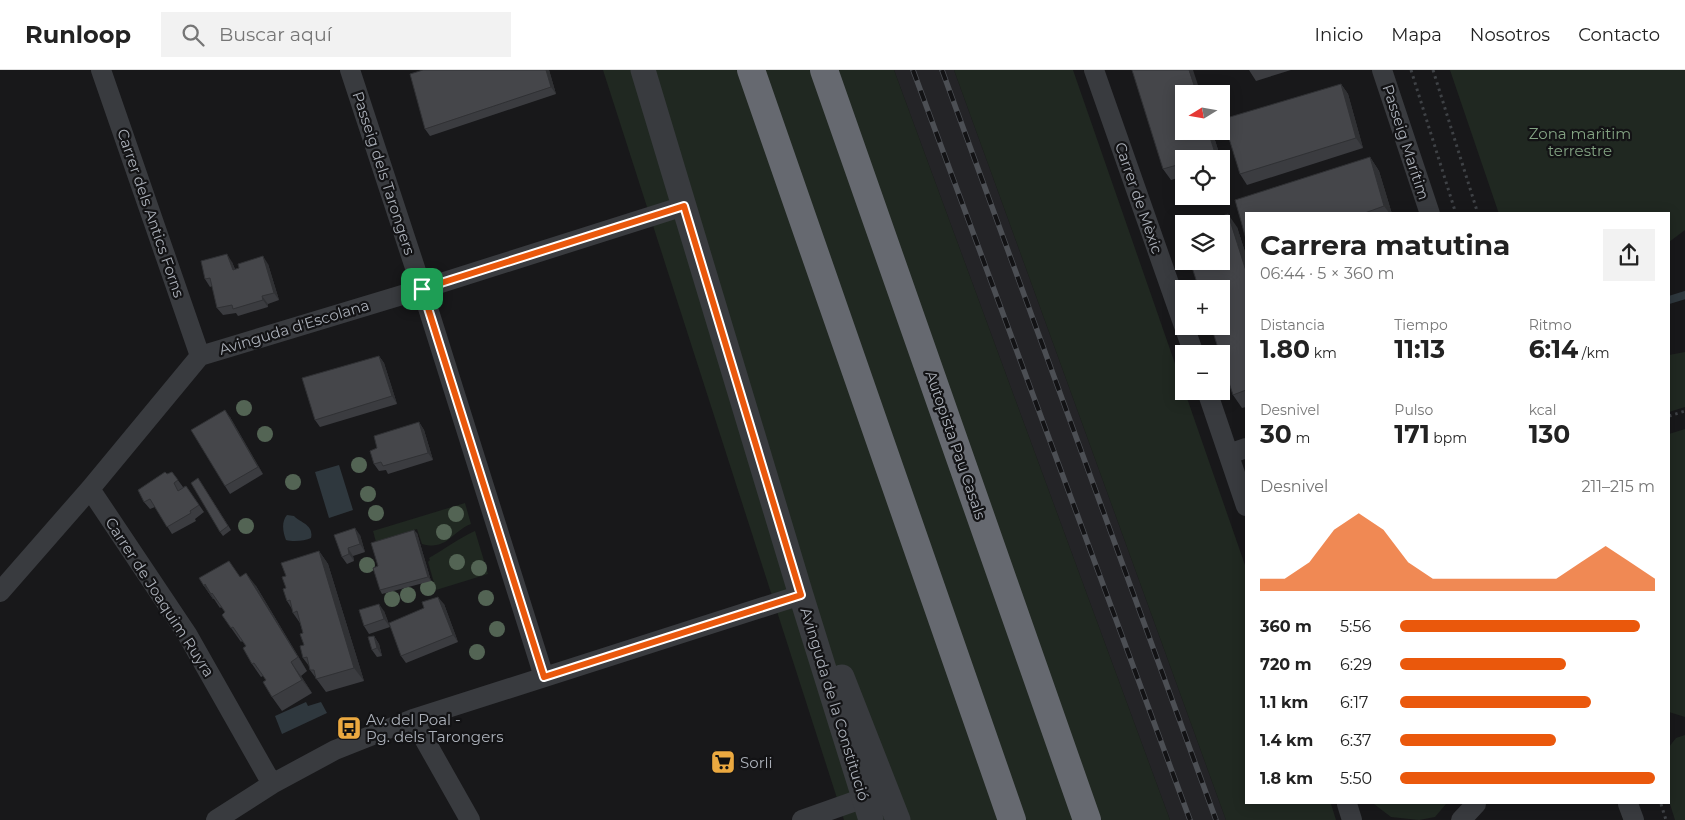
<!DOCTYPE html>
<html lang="es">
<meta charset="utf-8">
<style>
:root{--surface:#fff;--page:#f2f2f2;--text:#222;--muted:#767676;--line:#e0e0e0;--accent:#ea580c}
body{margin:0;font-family:Montserrat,sans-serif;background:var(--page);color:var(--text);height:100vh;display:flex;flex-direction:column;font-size:19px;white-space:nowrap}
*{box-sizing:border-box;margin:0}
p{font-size:16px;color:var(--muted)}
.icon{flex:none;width:28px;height:28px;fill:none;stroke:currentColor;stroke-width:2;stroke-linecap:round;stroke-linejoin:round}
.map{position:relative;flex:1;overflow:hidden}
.panel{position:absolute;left:1245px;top:142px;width:425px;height:592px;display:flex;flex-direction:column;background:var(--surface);border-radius:0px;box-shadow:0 2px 12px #0003}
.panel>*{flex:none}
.needle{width:32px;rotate:259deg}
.fabs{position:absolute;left:1175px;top:15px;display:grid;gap:10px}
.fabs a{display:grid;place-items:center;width:55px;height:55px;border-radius:0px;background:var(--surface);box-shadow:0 2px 12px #0003;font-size:25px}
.pin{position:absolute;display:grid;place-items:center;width:42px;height:42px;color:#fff;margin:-21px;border-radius:10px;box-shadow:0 2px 8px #0006}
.round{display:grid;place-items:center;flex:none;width:52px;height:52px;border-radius:0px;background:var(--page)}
.headline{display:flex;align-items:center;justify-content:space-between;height:85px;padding:0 15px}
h1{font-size:28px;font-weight:700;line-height:38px}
.stats{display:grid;grid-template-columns:repeat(3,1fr);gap:8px;height:85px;padding:5px 15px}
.stats div{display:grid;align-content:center}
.stats b{font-size:25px;font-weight:700}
.stats small{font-size:14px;font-weight:400}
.stats p{font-size:14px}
.chart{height:140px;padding:10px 15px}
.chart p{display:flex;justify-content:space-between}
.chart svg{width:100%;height:90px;margin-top:5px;fill:var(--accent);opacity:.7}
ul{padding:0 15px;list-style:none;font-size:16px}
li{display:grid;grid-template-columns:80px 60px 1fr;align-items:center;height:38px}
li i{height:12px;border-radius:6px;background:var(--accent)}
header{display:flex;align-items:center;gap:30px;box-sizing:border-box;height:70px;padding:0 25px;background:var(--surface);border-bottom:1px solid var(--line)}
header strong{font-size:24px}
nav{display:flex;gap:28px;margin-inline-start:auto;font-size:18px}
.search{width:350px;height:45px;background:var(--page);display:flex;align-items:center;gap:12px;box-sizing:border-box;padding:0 18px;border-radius:0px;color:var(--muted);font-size:19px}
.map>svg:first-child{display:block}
.built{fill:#242427}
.green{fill:#202821}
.water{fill:#2f383e}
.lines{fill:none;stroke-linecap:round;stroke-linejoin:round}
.stream{stroke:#2f383e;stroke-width:8}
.path{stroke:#3f4246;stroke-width:3;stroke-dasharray:2.5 4;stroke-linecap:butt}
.minor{stroke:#393b3f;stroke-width:20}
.tertiary{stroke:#393b3f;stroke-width:25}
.motorway{stroke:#666970;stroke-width:28}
.rail-casing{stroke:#4c4f54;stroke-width:5.5}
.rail{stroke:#131315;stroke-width:4;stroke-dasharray:11;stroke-linecap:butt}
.tree{fill:#536454}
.wall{fill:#3b3c40}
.shaded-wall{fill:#303134}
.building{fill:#45464a;stroke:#303134}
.route-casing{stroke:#fff;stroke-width:10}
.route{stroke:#ea580c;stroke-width:6}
.labels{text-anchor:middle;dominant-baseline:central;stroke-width:4.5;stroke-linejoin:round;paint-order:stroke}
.park-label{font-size:15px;fill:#83a383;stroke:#131315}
.street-label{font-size:15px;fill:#abb0b9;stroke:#131315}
.poi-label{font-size:15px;fill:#abb0b9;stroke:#131315;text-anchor:start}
</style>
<header>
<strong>Runloop</strong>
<div class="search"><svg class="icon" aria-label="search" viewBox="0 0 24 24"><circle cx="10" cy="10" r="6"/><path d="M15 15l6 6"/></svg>Buscar aquí</div>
<nav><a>Inicio</a><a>Mapa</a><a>Nosotros</a><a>Contacto</a></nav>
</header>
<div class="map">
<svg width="1685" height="750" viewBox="0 0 1685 750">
<rect width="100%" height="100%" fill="#18181a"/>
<path class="built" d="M894,0H954L1226,750H1170Z"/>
<path class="green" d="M603,0H894L1170,750H844Z
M954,0H1073L1246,498V734H1331L1336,750H1226Z
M1450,0H1685V160L1669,172V144H1499Z
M1685,282V337L1669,342V285Z
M1685,359V647L1669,642V364Z
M465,433L471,454C451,462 447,481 422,474L417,459L376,472L373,461Z
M475,461L488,504L436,520L428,492L430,490L429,488C445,479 459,468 475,461Z
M1685,665V750H1675L1669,731V677L1676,668Z
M1374,734H1446L1435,747L1419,750L1391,747Z"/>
<path class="water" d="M339,395L353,440L329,448L315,402Z
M287,445L294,446C301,453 314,455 311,468C305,471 293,472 286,470C283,462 281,452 287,445Z
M306,632L308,636L321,632L327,643L282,664L275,646Z"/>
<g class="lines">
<path class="stream" d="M1669,230L1685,225"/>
<path class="path" d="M1411,0L1456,144
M1433,0L1478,144
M1669,346L1685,341
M1661,734L1666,750"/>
<path class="minor" d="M101,0L200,286
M350,0L422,219L544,607
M1094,0L1184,256
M1382,0L1430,144
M1184,256L1194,284
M1207,321L1246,436
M1229,384L1246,378
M90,419L187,564L272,714
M0,522L90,419L200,286L422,219L684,136
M413,649L470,750
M1347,734L1352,750
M1628,734L1634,750
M216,750L272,714L335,680L413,649L801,525
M802,750L864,728
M1461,750L1476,734"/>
<path class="tertiary" d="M643,0L801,525L871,750
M842,607L898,750"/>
<path class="motorway" d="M751,0L1012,750
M824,0L1087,750"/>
<defs>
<path id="rail" d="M913,0L1190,750
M942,0L1216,750"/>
</defs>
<use href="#rail" class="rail-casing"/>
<use href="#rail" class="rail"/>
</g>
<g class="tree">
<circle cx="244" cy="338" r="8"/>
<circle cx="265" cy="364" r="8"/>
<circle cx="359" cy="395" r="8"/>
<circle cx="293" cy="412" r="8"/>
<circle cx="368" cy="424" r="8"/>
<circle cx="376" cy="443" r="8"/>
<circle cx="456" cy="444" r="8"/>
<circle cx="246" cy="456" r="8"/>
<circle cx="444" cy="462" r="8"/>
<circle cx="457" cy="492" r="8"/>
<circle cx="367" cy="495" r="8"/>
<circle cx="479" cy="498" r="8"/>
<circle cx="428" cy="518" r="8"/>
<circle cx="408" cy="525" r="8"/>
<circle cx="486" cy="528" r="8"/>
<circle cx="392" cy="529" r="8"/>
<circle cx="497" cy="559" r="8"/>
<circle cx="477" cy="582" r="8"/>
</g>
<path class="wall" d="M549,0L556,24L430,66L425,59Z
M1249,0H1291L1256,11Z
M1341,14L1348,24L1363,78L1247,115L1240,104Z
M1212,61L1221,89H1184V106L1171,110L1163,99Z
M1370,87L1379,101L1392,144H1246Z
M1237,157L1246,185V337L1242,338L1233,325Z
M232,192L235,199L268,194L279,230L268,234V237L238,246L236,243L223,245L217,238L212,216L210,217L205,209Z
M379,286L384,293L397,334L320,357L315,350Z
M230,347L263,404L230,424L225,416Z
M419,352L424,360L433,390L388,404L386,400L379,401L374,394L377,378Z
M172,402L183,417L186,416L204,442L195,449L196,451L172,464L155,437L150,439L144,432L167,404Z
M198,408L231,460L223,466L220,462Z
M417,463L431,511L382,524L380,520L378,496Z
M334,465H360L365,482L353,486L354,491L347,494L342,487Z
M319,481L328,494L364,611L326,622L310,600L309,596L303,588L304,575L303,563L300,553L293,543L292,539L287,531L286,518V506Z
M240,507L256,516L307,601L301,606L312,623L282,641L272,627L266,610L263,606L261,607L252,594L246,576L242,571L241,572L222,545L225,542L221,537L220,538L214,529H213L204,516Z
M444,534L458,572L406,593L401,586Z
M384,541L390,557L369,564L364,556Z
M374,566L379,574L382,586L377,587L372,580Z"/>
<path class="shaded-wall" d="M546,0H549L556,24L551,17Z
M1189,0H1193L1201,24H1197Z
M1341,14L1348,24L1363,78L1356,68Z
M1208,61H1212L1221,89H1219L1215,83Z
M1370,87L1379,101L1392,144H1390L1384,136Z
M1228,144L1237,157L1246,185V201Z
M227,184L232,192L238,207L233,200Z
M263,186L268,194L279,230L274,223Z
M262,226L268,234V237L263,230Z
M379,286L384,293L397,334L392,326Z
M225,340L230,347L263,404L258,397Z
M419,352L424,360L433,390L428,383Z
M355,458L360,465L365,482L360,474Z
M414,460L417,463L431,511L428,507Z
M348,478L353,486L354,491L349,484Z
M319,481L328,494L364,611L354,598Z
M246,503L256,516L307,601L298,587Z
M205,514L214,529H213L204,516Z
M438,527L444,534L458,572L453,565Z
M379,534L384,541L390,557L384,549Z
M374,566L379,574L382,586L377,578Z
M291,592L301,606L312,623L302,610Z"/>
<path class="building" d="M423,0H546L551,17L425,59L410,4Z
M1132,0H1189L1197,24H1184V61H1208L1215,83L1196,89H1184V93L1163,99Z
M1341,14L1356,68L1240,104L1223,49Z
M1370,87L1384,136L1362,144H1246V169L1235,130Z
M1228,144L1246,201V320L1233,325L1221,288V284H1220L1211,256H1221V219H1199L1190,191H1221V154H1200Z
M1184,159V171L1181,161Z
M227,184L233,200L239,198L238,194L263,186L274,223L262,226L263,230L233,239L232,235L217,238L210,208L205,209L201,191Z
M379,286L392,326L315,350L302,308Z
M225,340L258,397L225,416L191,360Z
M419,352L428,383L383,396L381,392L374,394L370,381L377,378L374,366Z
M165,402L167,404L172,402L178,410L174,413L178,421L186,416L199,435L190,441L191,443L167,457L150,429L144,432L138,420Z
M198,408L228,456L220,462L191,413Z
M355,458L360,474L348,478L349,484L342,487L334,465Z
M414,460L428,507L380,520L373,498L378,496L371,473Z
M319,481L354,598L316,609L314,600H310L307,587L303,588L300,576L304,575L300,564L303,563L297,541L293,543L290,530L287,531L283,519L286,518L282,507L286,506L281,493Z
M229,491L240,507L246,503L298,587L291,592L302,610L272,627L263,612L266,610L254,593L252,594L243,578L246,576L233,557L231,558L222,545L225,542L212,523L211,524L205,514L204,516L199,508Z
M438,527L453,565L401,586L389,553L424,538L422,532Z
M379,534L384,549L364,556L359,540Z
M374,566L377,578L372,580L368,567Z"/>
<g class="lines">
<defs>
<path id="route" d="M684,136L801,525L544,607L422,219Z"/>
</defs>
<use href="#route" class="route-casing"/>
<use href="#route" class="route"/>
</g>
<defs>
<symbol id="bus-square" viewBox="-11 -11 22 22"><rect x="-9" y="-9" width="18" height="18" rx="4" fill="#eba940" stroke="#131315"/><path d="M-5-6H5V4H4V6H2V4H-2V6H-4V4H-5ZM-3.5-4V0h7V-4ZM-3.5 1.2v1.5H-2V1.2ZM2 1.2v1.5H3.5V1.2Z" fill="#111"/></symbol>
<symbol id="supermarket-square" viewBox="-11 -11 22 22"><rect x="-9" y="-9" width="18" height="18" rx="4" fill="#eba940" stroke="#131315"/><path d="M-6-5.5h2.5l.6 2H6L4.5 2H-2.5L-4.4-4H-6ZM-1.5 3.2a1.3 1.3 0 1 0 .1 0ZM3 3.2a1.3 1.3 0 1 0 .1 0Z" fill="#111"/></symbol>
</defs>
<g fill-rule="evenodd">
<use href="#bus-square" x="335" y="644" width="28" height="28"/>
<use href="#supermarket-square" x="709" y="678" width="28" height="28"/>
</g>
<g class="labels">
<g class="park-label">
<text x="1580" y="63">Zona marìtim<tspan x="1580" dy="17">terrestre</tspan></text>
</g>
<g class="street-label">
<text transform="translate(1406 72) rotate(72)">Passeig Marítim</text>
<text transform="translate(384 103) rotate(72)">Passeig dels Tarongers</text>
<text transform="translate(1139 128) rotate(71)">Carrer de Mèxic</text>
<text transform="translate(151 143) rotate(71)">Carrer dels Antics Forns</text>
<text transform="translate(294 257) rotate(-17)">Avinguda d'Escolana</text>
<text transform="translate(956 375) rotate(71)">Autopista Pau Casals</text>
<text transform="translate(160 527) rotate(57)">Carrer de Joaquim Ruyra</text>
<text transform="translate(835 634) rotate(73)">Avinguda de la Constitució</text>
</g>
<g class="poi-label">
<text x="366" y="649">Av. del Poal -<tspan x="366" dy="17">Pg. dels Tarongers</tspan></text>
<text x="740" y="692">Sorli</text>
</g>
</g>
</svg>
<div class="fabs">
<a><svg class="needle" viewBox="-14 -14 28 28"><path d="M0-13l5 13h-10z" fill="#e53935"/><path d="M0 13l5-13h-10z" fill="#767676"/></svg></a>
<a><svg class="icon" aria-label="locate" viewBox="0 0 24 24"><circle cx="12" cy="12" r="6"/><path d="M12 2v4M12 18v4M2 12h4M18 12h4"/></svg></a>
<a><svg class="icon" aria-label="layers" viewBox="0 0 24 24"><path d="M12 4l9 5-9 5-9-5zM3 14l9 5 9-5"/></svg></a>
<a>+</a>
<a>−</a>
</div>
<div class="pin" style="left:422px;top:219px;background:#1e9e55"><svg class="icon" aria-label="arrive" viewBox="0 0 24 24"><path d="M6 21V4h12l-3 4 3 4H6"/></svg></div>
<section class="panel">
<div class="headline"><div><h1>Carrera matutina</h1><p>06:44 · 5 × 360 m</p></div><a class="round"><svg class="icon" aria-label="share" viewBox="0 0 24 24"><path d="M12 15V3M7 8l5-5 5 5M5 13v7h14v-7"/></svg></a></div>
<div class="stats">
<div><p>Distancia</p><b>1.80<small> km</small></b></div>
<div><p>Tiempo</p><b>11:13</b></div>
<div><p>Ritmo</p><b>6:14<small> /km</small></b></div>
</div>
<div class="stats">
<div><p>Desnivel</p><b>30<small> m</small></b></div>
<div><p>Pulso</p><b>171<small> bpm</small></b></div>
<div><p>kcal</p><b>130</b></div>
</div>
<div class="chart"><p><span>Desnivel</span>211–215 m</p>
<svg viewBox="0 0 160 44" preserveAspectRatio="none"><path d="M0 44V38L10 38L20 30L30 14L40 6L50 14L60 30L70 38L80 38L90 38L100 38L110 38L120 38L130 30L140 22L150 30L160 38V44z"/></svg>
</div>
<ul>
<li><b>360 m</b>5:56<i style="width:94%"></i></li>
<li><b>720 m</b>6:29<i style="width:65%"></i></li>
<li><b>1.1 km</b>6:17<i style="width:75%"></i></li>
<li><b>1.4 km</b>6:37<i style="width:61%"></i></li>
<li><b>1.8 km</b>5:50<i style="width:100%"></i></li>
</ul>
</section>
</div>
